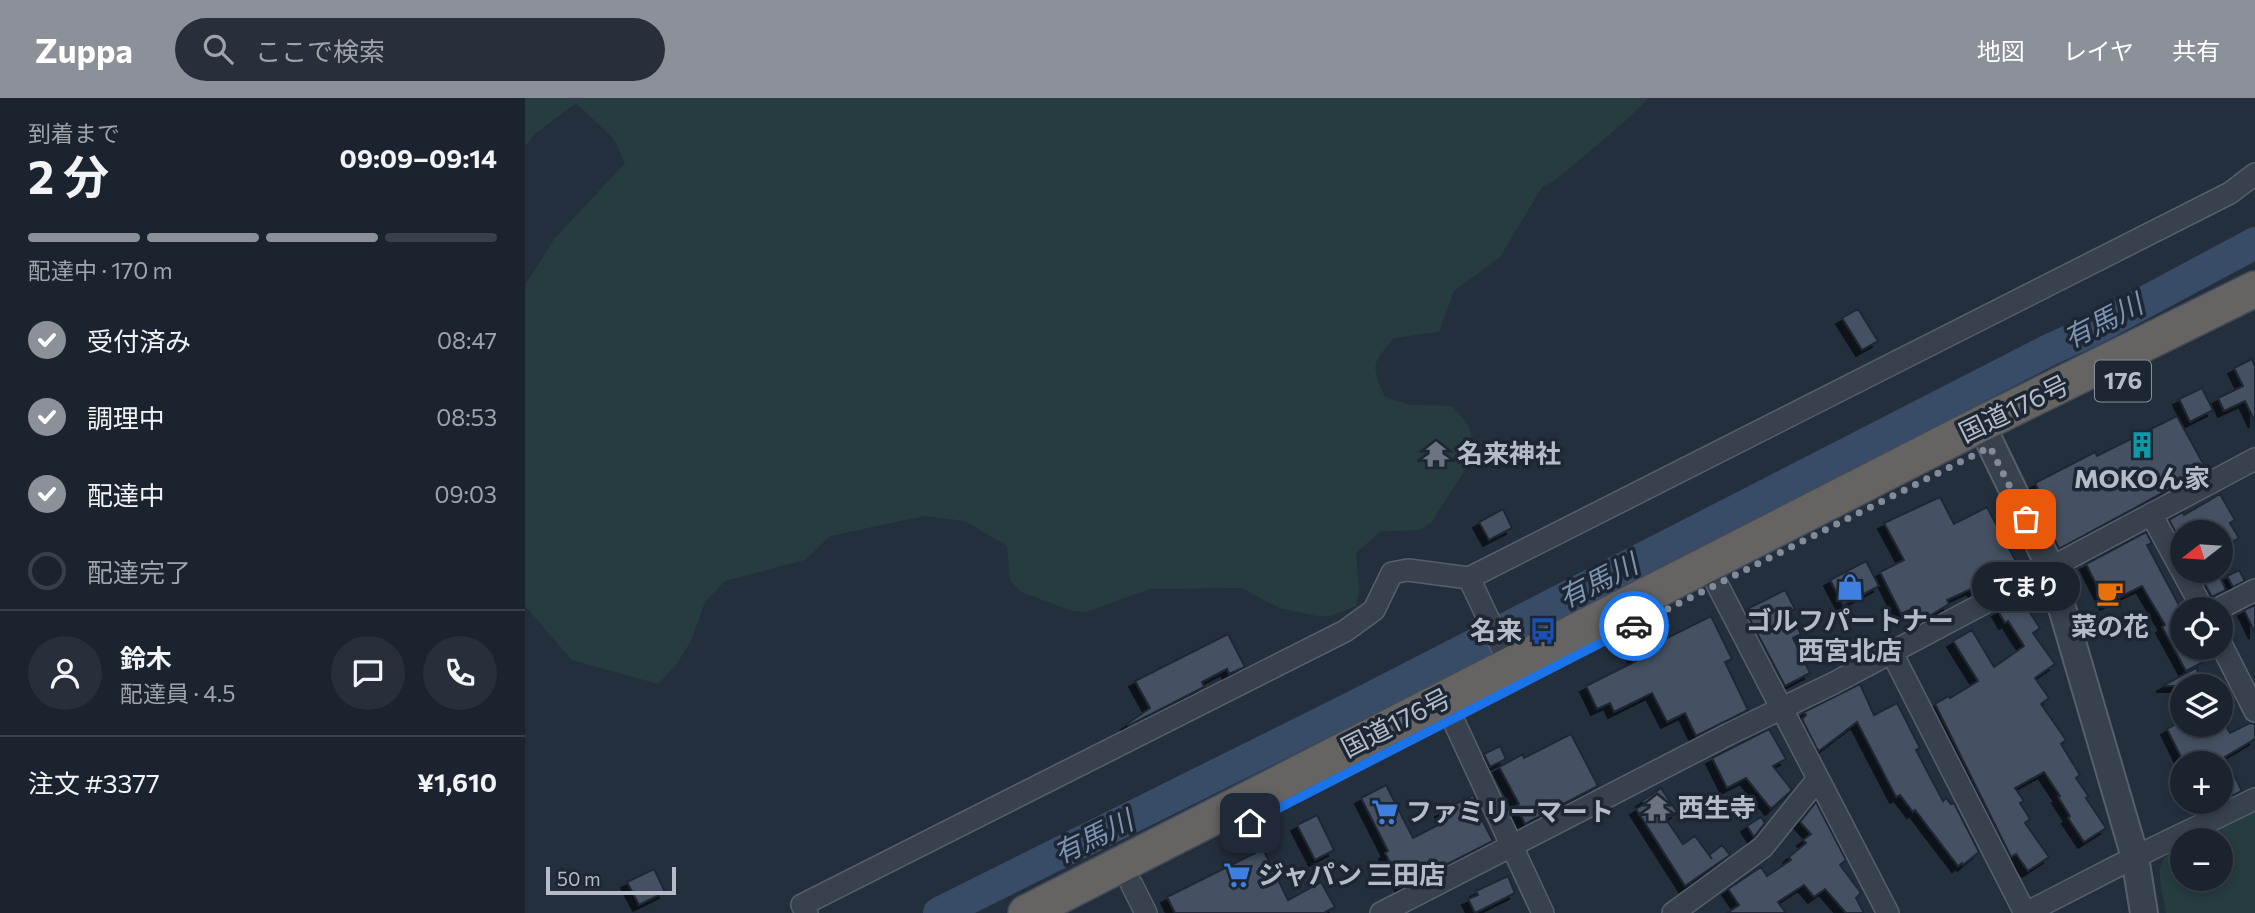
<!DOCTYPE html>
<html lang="ja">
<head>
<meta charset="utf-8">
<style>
  :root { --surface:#1b232e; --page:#282f3a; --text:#f1f3f6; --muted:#a0a4aa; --line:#39404a; --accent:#8c9099 }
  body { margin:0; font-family:Commissioner,"Noto Sans JP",sans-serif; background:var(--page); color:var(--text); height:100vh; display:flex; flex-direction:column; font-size:26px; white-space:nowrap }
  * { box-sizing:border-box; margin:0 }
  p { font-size:23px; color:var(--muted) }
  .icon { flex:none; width:38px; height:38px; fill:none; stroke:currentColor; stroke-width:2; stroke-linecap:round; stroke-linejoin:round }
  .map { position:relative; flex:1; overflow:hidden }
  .sheet { display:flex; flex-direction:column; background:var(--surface); width:525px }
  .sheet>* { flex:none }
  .needle { width:46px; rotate:253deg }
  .controls { position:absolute; left:1645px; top:422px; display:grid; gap:14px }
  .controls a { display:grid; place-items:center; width:63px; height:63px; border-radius:50%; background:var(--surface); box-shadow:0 4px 10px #0003,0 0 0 2px var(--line); font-size:35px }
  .scale { position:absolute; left:21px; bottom:18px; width:130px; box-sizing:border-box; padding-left:7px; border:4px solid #b4bcc9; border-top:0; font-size:19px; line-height:24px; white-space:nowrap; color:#b4bcc9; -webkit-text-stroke:5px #1d2633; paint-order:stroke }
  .pin { position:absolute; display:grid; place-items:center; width:60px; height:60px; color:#fff; margin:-30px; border-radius:14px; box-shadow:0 4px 10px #0006 }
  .courier { position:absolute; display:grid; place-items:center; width:70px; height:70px; margin:-35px; border:5px solid #1a73e8; border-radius:50%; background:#fff; color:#222; box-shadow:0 2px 9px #0007 }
  .bubble { position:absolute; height:49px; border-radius:24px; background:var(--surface); box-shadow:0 4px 10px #0003,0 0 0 2px var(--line); font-size:23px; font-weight:700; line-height:49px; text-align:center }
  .headline em { font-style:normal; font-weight:700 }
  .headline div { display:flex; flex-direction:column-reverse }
  .headline { display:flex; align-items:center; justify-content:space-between; height:119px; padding:0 28px }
  h1 { font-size:46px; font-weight:700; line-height:52px }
  .bar { display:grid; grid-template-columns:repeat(4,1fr); gap:10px 7px; align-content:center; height:84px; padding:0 28px }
  .bar i { height:9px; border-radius:5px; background:var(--line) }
  .bar .current { background:var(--accent) }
  .bar p { grid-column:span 4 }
  .line { display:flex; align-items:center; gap:18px; padding:0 28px; border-top:2px solid var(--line) }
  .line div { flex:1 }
  .round { display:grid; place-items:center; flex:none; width:74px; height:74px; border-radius:37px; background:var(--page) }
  ol { padding:0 28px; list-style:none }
  li { display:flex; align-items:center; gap:21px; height:77px }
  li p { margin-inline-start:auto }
  li .icon { padding:7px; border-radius:50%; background:var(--accent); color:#fff; stroke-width:4 }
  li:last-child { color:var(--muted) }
  li i { width:38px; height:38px; border:4px solid var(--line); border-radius:50% }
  header { display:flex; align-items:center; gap:42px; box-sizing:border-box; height:98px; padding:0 35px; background:var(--accent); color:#fff }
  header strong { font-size:33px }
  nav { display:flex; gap:38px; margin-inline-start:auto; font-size:24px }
  .search { width:490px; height:63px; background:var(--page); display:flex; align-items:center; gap:18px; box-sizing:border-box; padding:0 24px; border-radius:38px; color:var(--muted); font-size:26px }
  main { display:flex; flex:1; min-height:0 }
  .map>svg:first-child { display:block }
</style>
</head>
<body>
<header>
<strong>Zuppa</strong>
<div class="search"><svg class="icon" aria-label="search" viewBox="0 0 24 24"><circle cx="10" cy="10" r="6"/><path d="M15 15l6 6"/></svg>ここで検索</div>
<nav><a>地図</a><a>レイヤ</a><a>共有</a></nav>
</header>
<main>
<section class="sheet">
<div class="headline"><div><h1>2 分</h1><p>到着まで</p></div><em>09:09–09:14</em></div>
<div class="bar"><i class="current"></i><i class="current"></i><i class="current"></i><i></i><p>配達中 · 170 m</p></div>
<ol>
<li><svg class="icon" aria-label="check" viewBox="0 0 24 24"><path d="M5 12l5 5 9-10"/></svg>受付済み<p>08:47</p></li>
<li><svg class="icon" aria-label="check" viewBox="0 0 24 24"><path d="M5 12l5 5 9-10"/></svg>調理中<p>08:53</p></li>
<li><svg class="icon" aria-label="check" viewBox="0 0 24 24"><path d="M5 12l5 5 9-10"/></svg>配達中<p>09:03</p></li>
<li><i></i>配達完了</li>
</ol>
<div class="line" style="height:126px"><a class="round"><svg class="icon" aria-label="person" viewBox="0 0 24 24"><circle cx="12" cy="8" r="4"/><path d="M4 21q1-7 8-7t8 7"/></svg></a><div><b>鈴木</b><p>配達員 · 4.5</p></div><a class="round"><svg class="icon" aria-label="chat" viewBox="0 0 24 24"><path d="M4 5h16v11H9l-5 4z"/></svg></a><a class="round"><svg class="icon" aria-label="phone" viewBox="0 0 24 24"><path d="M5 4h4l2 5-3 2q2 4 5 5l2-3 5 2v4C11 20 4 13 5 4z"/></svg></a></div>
<div class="line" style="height:91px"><div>注文 #3377</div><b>¥1,610</b></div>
</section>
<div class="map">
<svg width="1730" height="815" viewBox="0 0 1730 815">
  <defs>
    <filter id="shadow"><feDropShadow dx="-6" dy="6" stdDeviation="0" flood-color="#0009"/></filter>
  </defs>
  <rect width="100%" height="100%" fill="#242f3e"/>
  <path fill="#263c3f" d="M0,0H1124L1096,27L1029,83L1017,89L975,159L929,193L914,234L869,240C846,267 846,266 860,299L886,307L927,308L944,328L951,355L906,425L895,432L856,433L831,455L834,494L831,508L806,518H792L754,510L716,490L625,491L561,514L547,513L496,494L485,483L482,448L440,423L400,418L305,438L280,462L200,483L180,504L166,543L151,567L133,586L47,562L0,508V187L30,140L100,65L89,41L51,5L9,37L0,48Z
    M1730,713V815H1641C1637,785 1623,762 1657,747V780H1696V742H1669Z"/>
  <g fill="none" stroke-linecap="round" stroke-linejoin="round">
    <path stroke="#394c67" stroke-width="32" d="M414,815L828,609L1526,251L1566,233L1730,145"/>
  </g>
  <path fill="#455162" stroke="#1f2835" stroke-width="2" filter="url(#shadow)" d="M1333,211L1353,243L1337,252L1317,220Z
    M1727,261L1730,269V324L1720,303L1699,313L1693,300L1718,288L1709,270Z
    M1677,290L1688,312L1665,324L1654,301Z
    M1652,318L1680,369L1643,388L1645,391L1534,451L1516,413L1522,410L1510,385L1570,354L1572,358Z
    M1695,396L1710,422L1705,425L1714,440L1696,450V434H1657V446L1644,422L1658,414L1659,417Z
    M1415,399L1429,426L1462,409L1495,471L1459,491L1450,494L1448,490L1422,502L1424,506L1398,522L1391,509L1376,516L1355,474L1379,462L1359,425Z
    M978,411L987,430L964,442L954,424Z
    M1621,434L1627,445L1622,447L1657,513V550H1670L1678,564L1661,573L1637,529L1640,527L1617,488L1581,506L1561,466Z
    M1341,463L1354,488L1318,507L1305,482Z
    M1672,472H1692L1701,492L1687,499Z
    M1714,472L1720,483L1708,489L1702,478Z
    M1260,492L1270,511L1264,514L1276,536L1268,540L1285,575L1260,588L1220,512Z
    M1496,501L1515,530L1508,535L1530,566L1510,580L1524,600L1516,606L1541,642L1536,646L1555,677L1551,680L1564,699L1561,700L1581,730L1559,744L1543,720L1545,718L1533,699L1535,698L1519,674L1490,690L1499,703L1495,705L1505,721L1500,725L1524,759L1503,773L1491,756L1486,759L1410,606L1424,598L1425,600L1453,583L1428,543L1447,532L1469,569L1499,548L1483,523L1480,525L1473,513Z
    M1730,507V535L1719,512Z
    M1186,518L1207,561L1200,564L1223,612L1171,638L1160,615L1142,624L1127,595L1089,614L1085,605L1072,611L1061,588L1111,563L1108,557Z
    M703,536L720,569L704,576L702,571L677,584L679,589L603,628L602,626L625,610L610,583Z
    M1671,570L1680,588H1637Z
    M1335,586L1349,617L1372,605L1395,650L1391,652L1418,703L1421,700L1426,706L1429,705L1454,754L1438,767L1437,765L1433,768L1390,712L1388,714L1375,697L1371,699L1332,624L1294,653L1291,649L1277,621L1281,617L1279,614Z
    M1725,625L1730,626V641L1700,659L1717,693L1696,703V660L1687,665H1659L1642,631L1651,626H1700L1705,635Z
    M1244,631L1261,661L1248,668L1267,692L1246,711L1221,680L1202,690L1187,660Z
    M1046,636L1073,688L1000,726L991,708L994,706L974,669L998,656L999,660Z
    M975,648L981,661L965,669L959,656Z
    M861,687L888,740L921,723L916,713L948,697L957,715L954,716L968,743L877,789L860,755L863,753L836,700Z
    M1136,690L1152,714L1141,721L1158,746L1170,738L1187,761L1184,757L1197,747L1205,757L1160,788L1111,711L1119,706L1117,703Z
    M1291,704L1321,762L1315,767L1336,795L1331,800L1339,815H1321L1300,791L1289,799L1279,787L1253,804L1261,815H1202L1214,807L1203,791L1236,769L1242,778L1266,762L1264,759L1281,745L1278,742L1286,736L1275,724Z
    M792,717L809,752L790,762L772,727Z
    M1236,719L1240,725L1229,739L1222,728Z
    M738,751L763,802L796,784L810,809L799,815H650L642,799Z
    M129,771L140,794L114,807L102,784Z
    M983,778L990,795L950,815L943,801L953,797L951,793Z"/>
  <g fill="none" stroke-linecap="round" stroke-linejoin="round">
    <defs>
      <path id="minor" d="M1626,416L1678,511
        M944,480L985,567
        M1192,486L1363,815
        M1693,511L1730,492
        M1696,546L1730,613
        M1367,555L1500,815
        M918,600L1018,815
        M607,787L621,815
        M282,815L277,807L820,533L849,512L867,475L883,472L944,480L1705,95L1730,76
        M856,815L1204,636L1309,585L1730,361
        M1148,815L1238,749L1292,682
        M1501,815L1610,759L1730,701"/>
      <path id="tertiary" d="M1456,326L1525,469L1610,759L1619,815"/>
      <path id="trunk" d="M501,815L1456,326L1730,191"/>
    </defs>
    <use href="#minor" stroke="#565f6c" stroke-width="24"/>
    <use href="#tertiary" stroke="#565f6c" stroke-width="30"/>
    <use href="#trunk" stroke="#434c59" stroke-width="38"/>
    <use href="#minor" stroke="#38414e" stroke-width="21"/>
    <use href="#tertiary" stroke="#38414e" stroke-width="26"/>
    <use href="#trunk" stroke="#656462" stroke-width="35"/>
  </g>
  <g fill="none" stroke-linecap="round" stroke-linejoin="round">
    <path stroke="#828b98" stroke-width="7" stroke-dasharray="0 12.6" d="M1109,528L1465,349L1501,421"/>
    <path stroke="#1a73e8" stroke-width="9" d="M725,725L1109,528"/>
  </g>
  <defs>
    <symbol id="building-bare" viewBox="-9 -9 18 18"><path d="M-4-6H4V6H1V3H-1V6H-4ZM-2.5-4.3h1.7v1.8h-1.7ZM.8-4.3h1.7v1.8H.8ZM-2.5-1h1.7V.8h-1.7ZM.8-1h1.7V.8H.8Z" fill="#0f9aa8" stroke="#1d2633" stroke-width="2.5" paint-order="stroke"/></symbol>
    <symbol id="temple-bare" viewBox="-9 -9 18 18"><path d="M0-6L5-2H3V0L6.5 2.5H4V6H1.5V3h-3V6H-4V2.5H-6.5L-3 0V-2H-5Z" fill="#6b7280" stroke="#1d2633" stroke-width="2.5" paint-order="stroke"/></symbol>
    <symbol id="shop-bare" viewBox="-9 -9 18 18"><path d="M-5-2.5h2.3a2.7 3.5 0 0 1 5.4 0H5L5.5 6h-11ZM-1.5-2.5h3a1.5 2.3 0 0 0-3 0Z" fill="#3f7fe0" stroke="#1d2633" stroke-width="2.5" paint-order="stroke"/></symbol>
    <symbol id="cafe-bare" viewBox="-9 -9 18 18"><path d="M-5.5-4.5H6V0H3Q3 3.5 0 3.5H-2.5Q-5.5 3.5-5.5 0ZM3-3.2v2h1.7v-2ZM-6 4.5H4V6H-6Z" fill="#e8710a" stroke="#1d2633" stroke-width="2.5" paint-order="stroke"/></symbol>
    <symbol id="bus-bare" viewBox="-9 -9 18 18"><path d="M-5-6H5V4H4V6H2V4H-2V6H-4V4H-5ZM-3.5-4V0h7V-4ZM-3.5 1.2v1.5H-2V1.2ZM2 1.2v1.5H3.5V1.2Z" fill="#1a4fb4" stroke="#1d2633" stroke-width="2.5" paint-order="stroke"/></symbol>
    <symbol id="supermarket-bare" viewBox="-9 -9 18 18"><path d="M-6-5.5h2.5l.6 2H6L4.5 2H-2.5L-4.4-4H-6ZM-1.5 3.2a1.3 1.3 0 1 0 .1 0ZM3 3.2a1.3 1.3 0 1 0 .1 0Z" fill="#3f7fe0" stroke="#1d2633" stroke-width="2.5" paint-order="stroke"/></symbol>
  </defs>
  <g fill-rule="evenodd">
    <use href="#building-bare" x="1598" y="328" width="38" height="38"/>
    <use href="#temple-bare" x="892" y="337" width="38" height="38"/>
    <use href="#shop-bare" x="1306" y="470" width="38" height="38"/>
    <use href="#cafe-bare" x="1566" y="476" width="38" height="38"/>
    <use href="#bus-bare" x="999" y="514" width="38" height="38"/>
    <use href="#temple-bare" x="1113" y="691" width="38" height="38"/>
    <use href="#supermarket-bare" x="841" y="695" width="38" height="38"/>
    <use href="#supermarket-bare" x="693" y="758" width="38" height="38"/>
  </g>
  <g text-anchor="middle" stroke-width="7" stroke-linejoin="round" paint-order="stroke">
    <rect fill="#1d2633" stroke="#878f9c" stroke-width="2" x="1570" y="262.5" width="56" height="41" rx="5"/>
    <g font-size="24" font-weight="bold" fill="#b4bcc9">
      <text x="1598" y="291">176</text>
    </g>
    <g font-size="26" fill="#b4bcc9" stroke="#1d2633">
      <text transform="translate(1489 311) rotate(-26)" y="9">国道176号</text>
      <text transform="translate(871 625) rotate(-27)" y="9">国道176号</text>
    </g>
    <g font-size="26" font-weight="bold" fill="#b4bcc9" stroke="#1d2633" text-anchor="start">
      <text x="932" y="365">名来神社</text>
      <text x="1617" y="390" text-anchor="middle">MOKOん家</text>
      <text x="1325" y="532" text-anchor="middle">ゴルフパートナー<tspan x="1325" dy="30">西宮北店</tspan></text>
      <text x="1585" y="538" text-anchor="middle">菜の花</text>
      <text x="997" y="542" text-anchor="end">名来</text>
      <text x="1153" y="719">西生寺</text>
      <text x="881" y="723">ファミリーマート</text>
      <text x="733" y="786">ジャパン 三田店</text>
    </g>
    <g font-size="28" font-style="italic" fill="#7c92b1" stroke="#1d2633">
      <text transform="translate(1578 223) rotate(-27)" y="10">有馬川</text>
      <text transform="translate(1073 483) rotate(-27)" y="10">有馬川</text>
      <text transform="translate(568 739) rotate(-26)" y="10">有馬川</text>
    </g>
  </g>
</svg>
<div class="controls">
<a><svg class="needle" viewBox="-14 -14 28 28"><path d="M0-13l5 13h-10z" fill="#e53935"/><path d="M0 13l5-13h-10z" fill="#a0a4aa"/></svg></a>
<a><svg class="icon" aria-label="locate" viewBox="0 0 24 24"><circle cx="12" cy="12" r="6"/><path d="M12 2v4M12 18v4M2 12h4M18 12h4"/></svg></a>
<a><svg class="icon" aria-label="layers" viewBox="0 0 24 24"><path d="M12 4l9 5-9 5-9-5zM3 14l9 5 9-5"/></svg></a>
<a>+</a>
<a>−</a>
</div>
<div class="scale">50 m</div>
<div class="pin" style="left:1501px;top:421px;background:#ea580c"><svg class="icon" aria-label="bag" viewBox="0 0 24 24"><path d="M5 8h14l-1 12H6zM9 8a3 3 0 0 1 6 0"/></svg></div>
<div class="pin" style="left:725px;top:725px;background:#1f2937"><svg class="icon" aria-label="home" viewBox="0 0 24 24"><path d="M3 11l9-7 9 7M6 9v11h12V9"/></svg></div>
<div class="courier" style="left:1109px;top:528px"><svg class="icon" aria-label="car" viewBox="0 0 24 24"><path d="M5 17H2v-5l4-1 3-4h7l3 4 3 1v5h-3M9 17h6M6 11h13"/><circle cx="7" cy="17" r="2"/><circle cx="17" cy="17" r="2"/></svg></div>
<div class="bubble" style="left:1447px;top:464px;width:108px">てまり</div>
</div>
</main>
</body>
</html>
